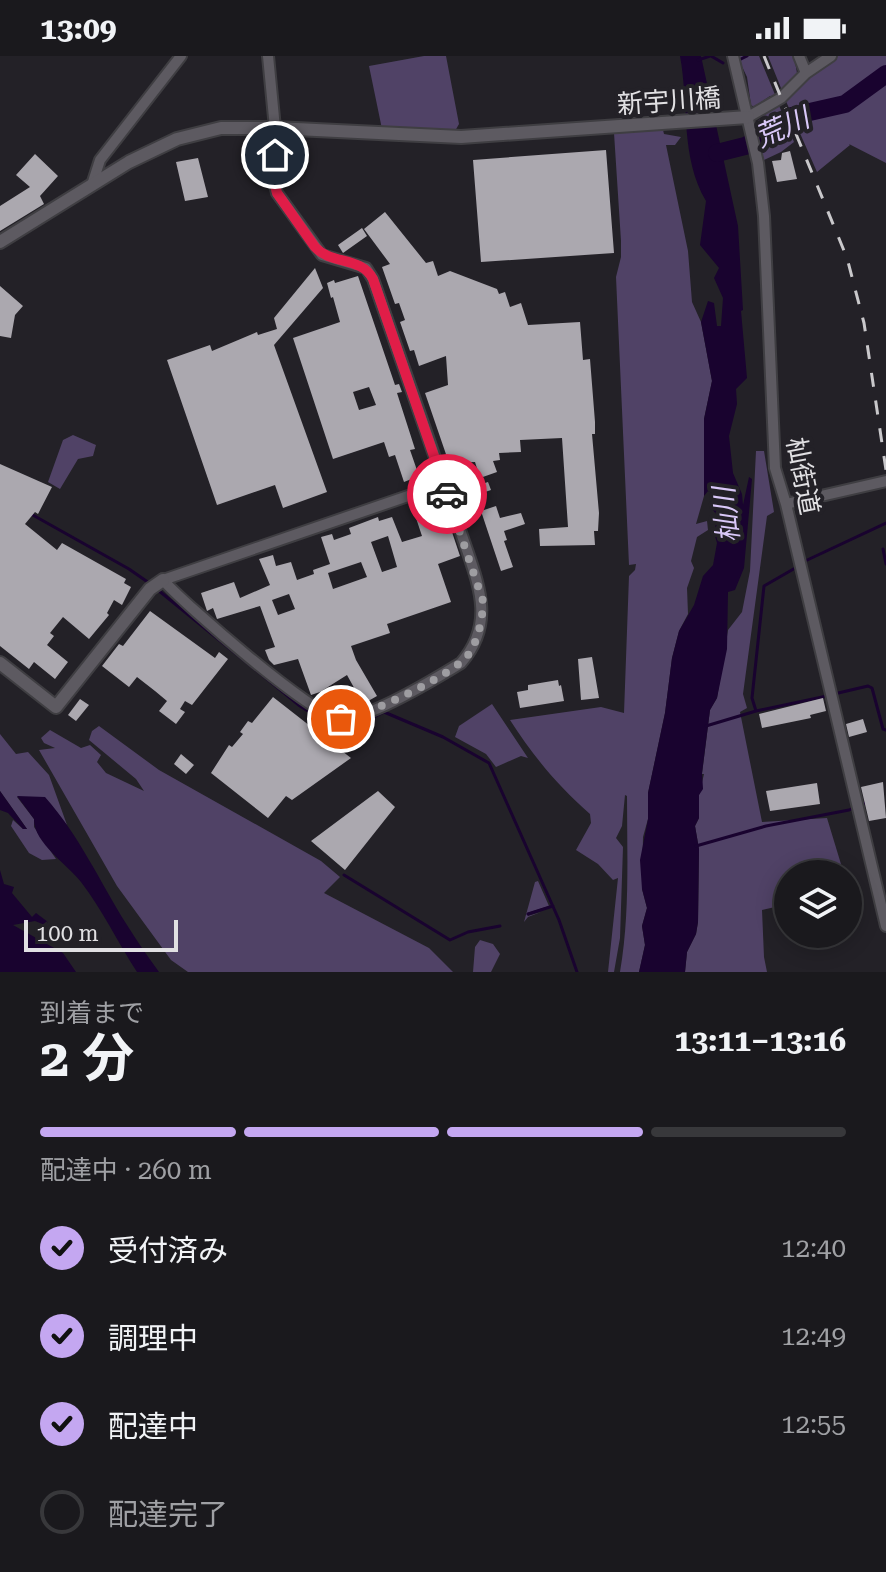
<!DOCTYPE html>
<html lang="ja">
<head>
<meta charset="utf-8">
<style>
  :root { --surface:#1a191d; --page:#27262a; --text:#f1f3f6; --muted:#9fa0a4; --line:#38383b; --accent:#c4a7f1 }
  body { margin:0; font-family:"Roboto Serif","Noto Sans JP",serif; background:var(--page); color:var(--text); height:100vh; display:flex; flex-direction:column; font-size:30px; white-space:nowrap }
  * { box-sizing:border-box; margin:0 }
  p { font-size:26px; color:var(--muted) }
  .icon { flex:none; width:44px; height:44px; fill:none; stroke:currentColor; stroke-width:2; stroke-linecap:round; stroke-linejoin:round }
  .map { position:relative; height:916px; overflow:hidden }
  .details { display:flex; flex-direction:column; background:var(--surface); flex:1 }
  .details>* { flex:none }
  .buttons { position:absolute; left:774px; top:804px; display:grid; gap:16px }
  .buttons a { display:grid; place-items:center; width:88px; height:88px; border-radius:50%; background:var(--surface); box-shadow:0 4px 20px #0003,0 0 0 2px var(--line); font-size:40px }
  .scale { position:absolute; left:24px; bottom:20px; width:154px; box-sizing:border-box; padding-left:8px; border:4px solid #e1e0e3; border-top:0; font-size:22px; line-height:28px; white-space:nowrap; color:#e1e0e3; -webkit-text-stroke:6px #232127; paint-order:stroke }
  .pin { position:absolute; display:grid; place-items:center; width:68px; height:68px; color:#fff; margin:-34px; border:4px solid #fff; border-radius:50%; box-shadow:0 2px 8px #0007 }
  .courier { position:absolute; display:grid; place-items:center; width:80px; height:80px; margin:-40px; border:6px solid #e11d48; border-radius:50%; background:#fff; color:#222; box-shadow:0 2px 10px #0007 }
  .headline em { font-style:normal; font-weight:700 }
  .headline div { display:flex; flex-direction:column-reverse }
  .headline { display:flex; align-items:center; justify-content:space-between; height:136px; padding:0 40px }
  h1 { font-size:52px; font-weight:700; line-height:60px }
  .bar { display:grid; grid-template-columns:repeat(4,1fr); gap:12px 8px; align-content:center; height:96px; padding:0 40px }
  .bar i { height:10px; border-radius:6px; background:var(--line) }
  .bar .selected { background:var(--accent) }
  .bar p { grid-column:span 4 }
  ol { padding:0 40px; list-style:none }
  li { display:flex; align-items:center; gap:24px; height:88px }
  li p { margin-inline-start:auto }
  li .icon { padding:8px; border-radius:50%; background:var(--accent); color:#111; stroke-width:4 }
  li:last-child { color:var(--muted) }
  li i { width:44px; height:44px; border:4px solid var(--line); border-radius:50% }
  .status { display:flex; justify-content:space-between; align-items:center; height:56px; padding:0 40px; background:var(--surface); direction:ltr }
  .status svg { height:22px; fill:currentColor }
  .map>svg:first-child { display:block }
</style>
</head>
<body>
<div class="status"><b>13:09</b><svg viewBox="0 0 49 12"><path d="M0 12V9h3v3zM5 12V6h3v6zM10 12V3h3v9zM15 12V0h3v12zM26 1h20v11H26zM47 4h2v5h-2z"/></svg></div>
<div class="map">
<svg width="886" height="916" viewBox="0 0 886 916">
  <rect width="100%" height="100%" fill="#232127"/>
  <path fill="#504266" d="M424,0H446L459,68L455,75L382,73L369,10Z
    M737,0H759L776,41L770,40L754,51L751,49L747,21Z
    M768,0H794L797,17L783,37Z
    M833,0H886V107L849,88L850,89L817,116L785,43Z
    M778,47L794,86L781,96L764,104L756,75L758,65Z
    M663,74L664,78L681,81L675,89H666L688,195L692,246L701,266L712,325L704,363V440L696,468L707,465L708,474L697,481L691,505L694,512L687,532L688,558L679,575L672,602L665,657L648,737V763L643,781L642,833L647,852L642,870L645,889L639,916H620C630,858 627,798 627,740L625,739L622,770L616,782L623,791L620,882L614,916H608L618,822L613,824L598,808L576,794L591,767L590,758C558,730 533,700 510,664L601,651L624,657L629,520L635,514L636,508L629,509L616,221L621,201V185L614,77Z
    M73,379L96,389L93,400L78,403L60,433L48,426L63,384Z
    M756,395H764L774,456L767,460L743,638L747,652L740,656L762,766L827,762L844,818H788V848L762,854L764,901L767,916H685L687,896L696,878L698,866L699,793L695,770L699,762V739L704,718H702L710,654L717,642L728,574L742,556L750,515Z
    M492,648L528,702L521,700L496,711L486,698L455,681L459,670Z
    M99,670L159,714L321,805L340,821L324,837L429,892L453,916H188L171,904L117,830L39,694L55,692L44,687L41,682L50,674L81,692L90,689L101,699L97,706L106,717L144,735L136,723L89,684L92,675Z
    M0,678L16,698L28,696L49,719L67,769L45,742L17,741L34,763V771L56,803L42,804L29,797L11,770L13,764L23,773H27L0,735Z
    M538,825L549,850L527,857L528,860L541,856L528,861L524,866L535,826Z
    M480,884L493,888L500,898L491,916H473L475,891Z"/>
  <path fill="#19032f" d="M680,0H701L738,170L743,254L741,255L747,322L736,333L737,348L729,380L733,417L742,438L743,449L749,421L752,423L744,512L735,534L728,536L727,593L717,642L710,654L702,717L703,733L699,739V762L695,770L699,793L698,866L696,878L687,896L685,916H639L645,889L642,870L647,852L642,833L640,804L648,763V737L665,657L672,602L679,575L694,549L703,520L713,509L717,487L715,480L716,458L712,453L714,438L708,435L704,440V363L712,325L701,266L708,245L714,247L717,270H721L723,242L714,222L719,212L700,189L706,145C680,101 689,48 680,0Z
    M0,735L27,773H23L8,757L0,754Z
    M17,740L45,741C79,779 100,826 127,869C137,885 148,901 159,916H137C118,887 102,853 81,826C68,809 33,786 34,763Z
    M0,814L4,828L14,831L12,837L32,861L36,857L48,866L45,869L35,865L13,869L63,897L76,916H0Z"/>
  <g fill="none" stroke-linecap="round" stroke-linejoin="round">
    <path stroke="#19032f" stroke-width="3" d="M711,0L723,7
      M741,3L747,0
      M698,4L710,0
      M31,458L129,513L152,529
      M883,493L886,508
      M803,506L886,467
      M158,534L300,650L327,667L354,668L366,665L384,656L443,681L489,707L559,864L577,916
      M834,638L868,630L872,632L883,673L886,674
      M756,655L752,642L764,530L797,511
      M706,670L756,655L827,640
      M696,790L766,770L849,754L867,746
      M344,819L450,884L468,876L500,870
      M528,858L553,850"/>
    <path stroke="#19032f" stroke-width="18" d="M717,97L745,90L761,82L792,60L845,48L886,18"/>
  </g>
  <path fill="#aba8af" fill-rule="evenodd" d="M606,94L614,197L481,206L473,104Z
    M790,95L797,123L777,126L772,105L781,104L782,97Z
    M35,98L58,120L40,140L44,148L0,175V150L30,131L16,119Z
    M198,102L208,141L185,145L176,106Z
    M385,156L426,207L433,205L438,220L450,215L497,233L499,238L505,236L510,251L521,247L528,269L580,266L583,304L590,303L595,366V378H592L599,457L598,475H594L595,489L540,490L539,473L568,471L562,382L520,384L521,396L499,397L500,404L493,405L497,416L480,422L475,406L449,407L425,337L448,329L446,300L419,310L414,294L410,295L400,266L405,264L399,247L395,248L382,211L390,208L364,173Z
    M362,172L367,180L343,197L338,189Z
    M315,212L323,232L274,289L327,436L283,452L275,429L217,449L167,304L210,289L212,295L257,276L258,279L277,273L274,262Z
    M358,220L395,329L399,328L402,336L397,337L415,393L410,394L419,420L404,426L395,399L389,401L384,386L333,403L293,282L340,266L333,241L331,242L327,227L334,224L335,227ZM369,331L376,349L359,354L353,336Z
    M0,230L23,250L15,259L11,282L0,280Z
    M0,408L52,431L38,458L35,456L25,468L57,494L62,487L126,523L124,527L131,531L122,549L114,544L107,557L109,559L89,583L63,561L50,577L54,580L47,589L68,606L55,623L34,606L29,613L0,590Z
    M488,426L491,434L473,440L470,432Z
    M436,446L444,472L450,470L460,500L438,508L451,546L387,568L390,577L351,590L356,604L377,640L363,648L347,619L320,636L311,639L298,603L274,609L269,604L265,594L275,591L260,550L217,563L213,552L207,555L201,537L234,526L240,542L270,529L259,503L273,499L276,510L291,506L297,524L314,518L313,514L330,508L321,481L332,478L334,484L351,478L349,472L378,461L379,465L392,461L402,486L422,480L413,453ZM388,480L397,511L382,516L371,486ZM361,506L367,521L333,533L328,517ZM289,538L295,553L278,559L272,544Z
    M496,450L500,462L521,457L525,468L504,475L507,484L504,485L513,511L501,515L481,455Z
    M150,555L215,602L219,596L228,603L192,649L185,645L180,653L185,656L176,668L159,655L167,645L155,635L137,621L129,631L102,610L119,588L123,590Z
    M592,601L599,642L581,644L578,603Z
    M558,624L559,630L561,629L564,645L520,652L517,636L528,634V629Z
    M273,641L351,702L292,744L286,740L268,762L211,717L229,689L232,691L243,678L240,676L248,665L252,667Z
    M823,642L826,655L810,659L811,662L762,672L759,658Z
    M80,643L89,649L76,665L68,659Z
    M863,663L867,676L849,681L846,668Z
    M181,698L194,709L186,718L174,708Z
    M883,726L886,762L869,765L861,731Z
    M817,727L820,748L770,755L766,735Z
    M378,735L395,751L345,814L311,785Z"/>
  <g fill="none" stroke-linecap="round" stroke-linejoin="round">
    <defs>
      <path id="minor" d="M268,0L275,72L274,125L277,137L322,199L366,212L373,223L467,494C481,535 493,570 461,607C435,623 368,664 340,663C314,661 184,548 163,524L443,428
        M733,0L758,107L764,160L775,412L786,448L886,870
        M799,0L806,17
        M748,61L781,42L806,17L831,0
        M92,129L100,104L181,0
        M786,448L886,425"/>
      <path id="tertiary" d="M0,186L129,106L177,83L221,72H275L461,81L748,61
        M0,607L56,651L150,533L163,524"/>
    </defs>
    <use href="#minor" stroke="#3f3e42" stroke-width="14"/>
    <use href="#tertiary" stroke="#3f3e42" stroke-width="16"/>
    <use href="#minor" stroke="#5d5a61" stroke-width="10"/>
    <use href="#tertiary" stroke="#5d5a61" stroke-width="12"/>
    <path stroke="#c9c8cb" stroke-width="3" stroke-dasharray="14 14" stroke-linecap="butt" d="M764,0L847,202L864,267L886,414"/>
  </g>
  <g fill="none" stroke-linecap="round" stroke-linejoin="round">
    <path stroke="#9e9da1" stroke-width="8" stroke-dasharray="0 14.4" d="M341,663C367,660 453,619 468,599C478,586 483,561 483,545L447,438"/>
    <path stroke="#e11d48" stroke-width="10" d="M275,99L274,125L277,137L315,191C331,209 361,200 373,223L447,438"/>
  </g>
  <g text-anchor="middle" stroke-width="8" stroke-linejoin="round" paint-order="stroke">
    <g font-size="26" fill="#e1e0e3" stroke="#232127">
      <text transform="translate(669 45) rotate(-4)" y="9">新宇川橋</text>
      <text transform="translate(803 420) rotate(79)" y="9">杣街道</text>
    </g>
    <g font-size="28" font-style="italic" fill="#d9c8f8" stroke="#232127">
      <text transform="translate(782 71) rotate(-24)" y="10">荒川</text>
      <text transform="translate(726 459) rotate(-96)" y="10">杣川</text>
    </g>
  </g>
</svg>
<div class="buttons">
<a><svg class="icon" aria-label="layers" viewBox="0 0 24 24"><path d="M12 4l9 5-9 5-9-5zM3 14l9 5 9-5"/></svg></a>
</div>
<div class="scale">100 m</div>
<div class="pin" style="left:341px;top:663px;background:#ea580c"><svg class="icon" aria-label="bag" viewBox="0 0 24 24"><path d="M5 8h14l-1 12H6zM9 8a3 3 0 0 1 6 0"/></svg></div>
<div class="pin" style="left:275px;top:99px;background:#1f2937"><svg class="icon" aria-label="home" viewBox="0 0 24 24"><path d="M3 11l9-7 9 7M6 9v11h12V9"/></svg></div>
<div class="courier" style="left:447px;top:438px"><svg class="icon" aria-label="car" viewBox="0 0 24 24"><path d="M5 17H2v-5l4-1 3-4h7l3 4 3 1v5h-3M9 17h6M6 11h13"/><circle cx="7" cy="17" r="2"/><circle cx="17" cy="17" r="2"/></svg></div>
</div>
<section class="details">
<div class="headline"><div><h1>2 分</h1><p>到着まで</p></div><em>13:11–13:16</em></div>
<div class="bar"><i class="selected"></i><i class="selected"></i><i class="selected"></i><i></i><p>配達中 · 260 m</p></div>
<ol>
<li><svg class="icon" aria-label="check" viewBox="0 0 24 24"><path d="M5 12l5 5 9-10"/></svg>受付済み<p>12:40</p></li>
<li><svg class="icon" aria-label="check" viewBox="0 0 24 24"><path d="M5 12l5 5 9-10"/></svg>調理中<p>12:49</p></li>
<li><svg class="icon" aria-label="check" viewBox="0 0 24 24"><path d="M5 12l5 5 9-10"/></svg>配達中<p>12:55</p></li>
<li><i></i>配達完了</li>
</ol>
</section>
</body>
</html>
